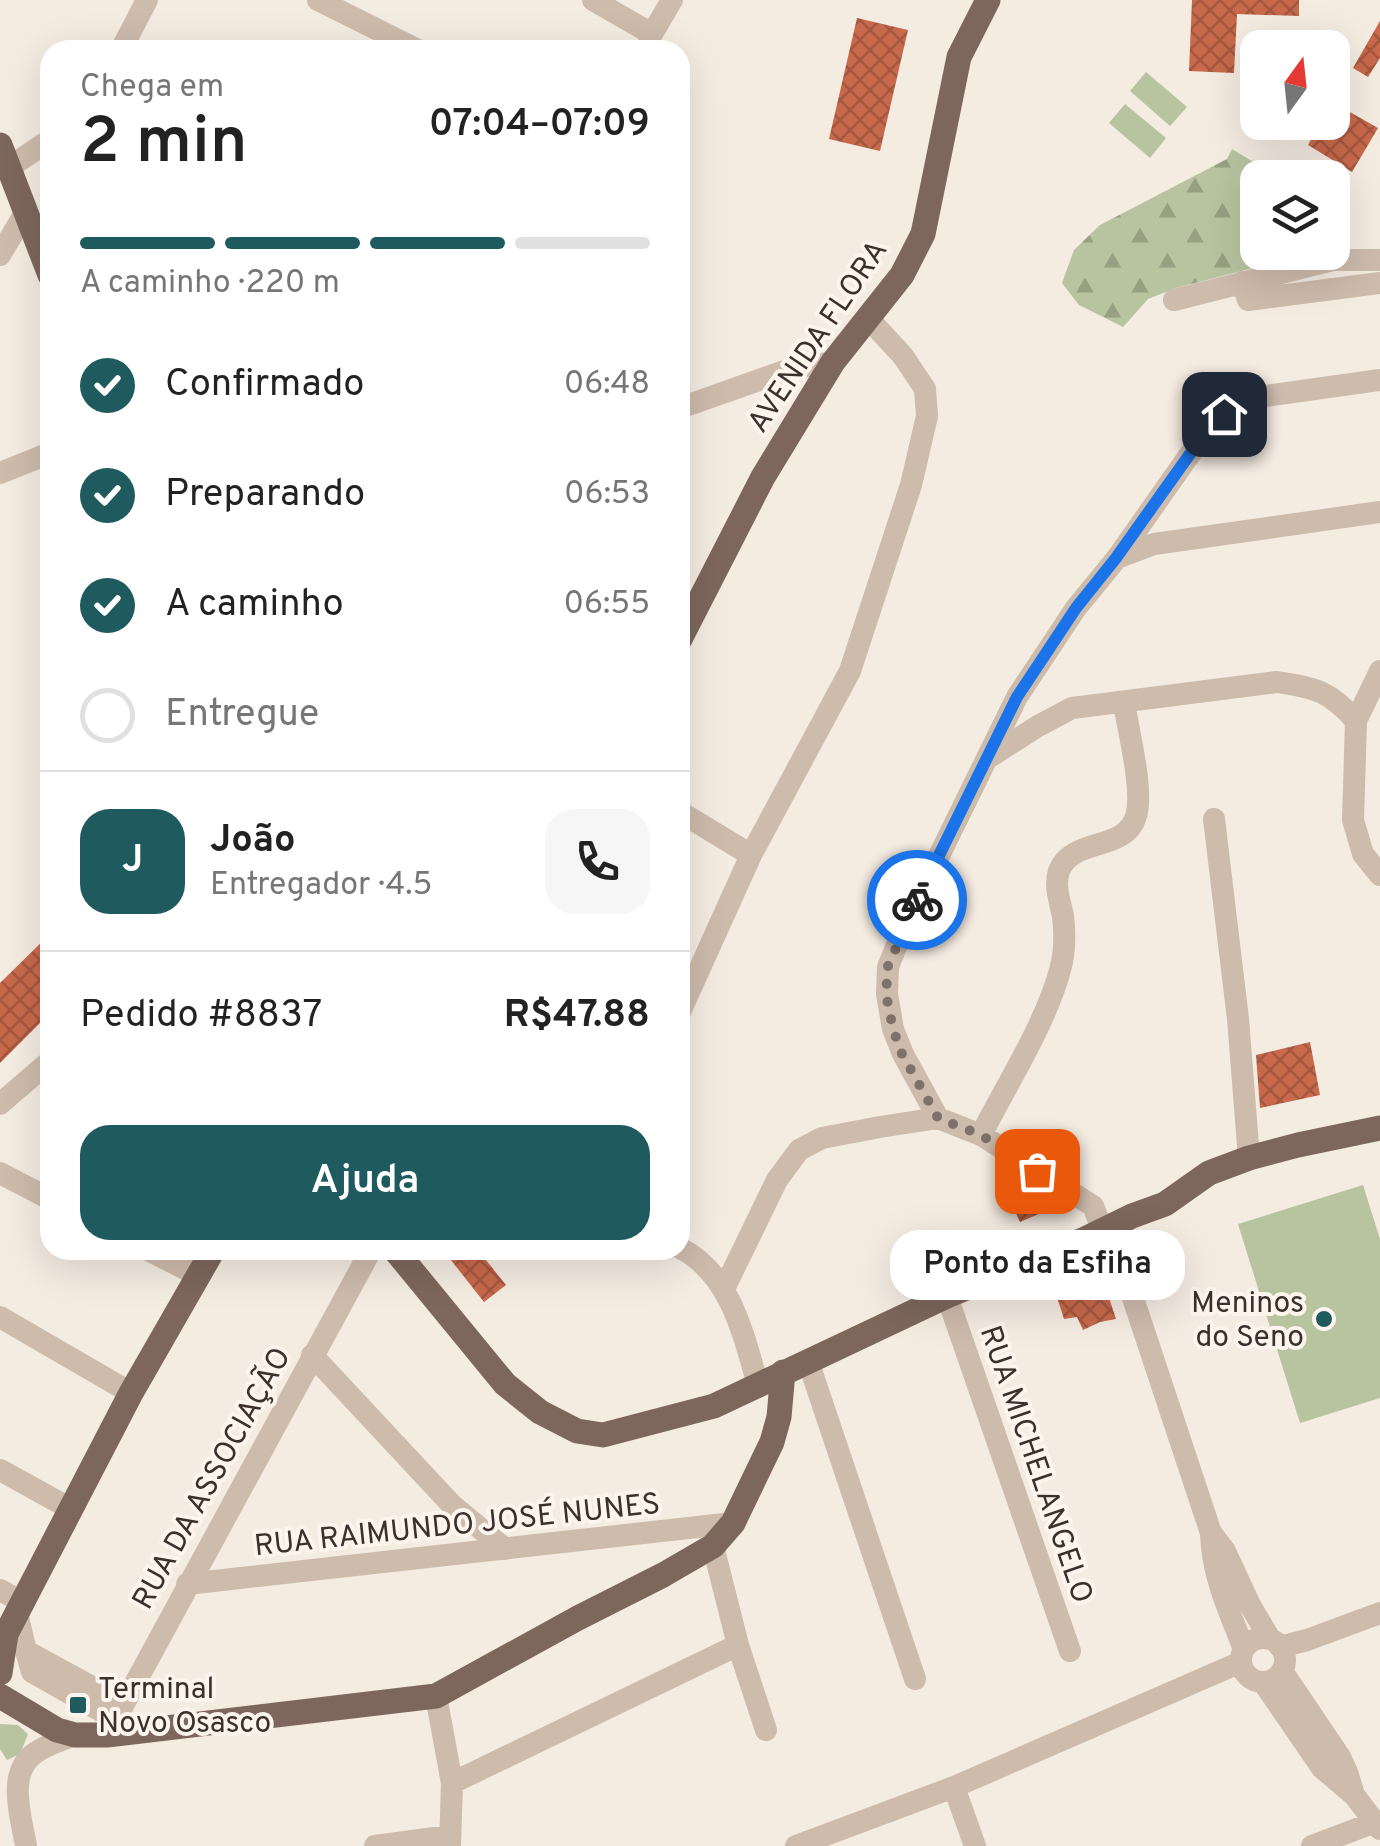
<!DOCTYPE html>
<html lang="pt">
<head>
<meta charset="utf-8">
<style>
  :root { --surface:#fff; --page:#f6f6f6; --text:#222; --muted:#767676; --line:#e0e0e0; --accent:#1f5a5e }
  body { margin:0; font-family:Overpass,sans-serif; background:var(--page); color:var(--text); height:100vh; display:flex; flex-direction:column; font-size:38px; white-space:nowrap }
  * { box-sizing:border-box; margin:0 }
  p { font-size:32px; color:var(--muted) }
  .icon { flex:none; width:55px; height:55px; fill:none; stroke:currentColor; stroke-width:2; stroke-linecap:round; stroke-linejoin:round }
  .map { position:relative; flex:1; overflow:hidden }
  .panel { position:absolute; left:40px; top:40px; width:650px; height:1220px; display:flex; flex-direction:column; background:var(--surface); border-radius:30px; box-shadow:0 10px 40px #0002 }
  .panel>* { flex:none }
  .needle { width:65px; rotate:15deg }
  .buttons { position:absolute; left:1240px; top:30px; display:grid; gap:20px }
  .buttons a { display:grid; place-items:center; width:110px; height:110px; border-radius:20px; background:var(--surface); box-shadow:0 10px 40px #0002; font-size:50px }
  .pin { position:absolute; display:grid; place-items:center; width:85px; height:85px; color:#fff; margin:-42px; border-radius:20px; box-shadow:0 5px 15px #0006 }
  .courier { position:absolute; display:grid; place-items:center; width:100px; height:100px; margin:-50px; border:8px solid #1a73e8; border-radius:50%; background:#fff; color:#222; box-shadow:0 2px 12px #0007 }
  .bubble { position:absolute; height:70px; border-radius:30px; background:var(--surface); box-shadow:0 10px 40px #0002; font-size:32px; font-weight:600; line-height:70px; text-align:center }
  .overview em { font-style:normal; font-weight:600 }
  .overview div { display:flex; flex-direction:column-reverse }
  .overview { display:flex; align-items:center; justify-content:space-between; height:170px; padding:0 40px }
  h1 { font-size:65px; font-weight:600; line-height:75px }
  .bar { display:grid; grid-template-columns:repeat(4,1fr); gap:15px 10px; align-content:center; height:120px; padding:0 40px }
  .bar i { height:12px; border-radius:8px; background:var(--line) }
  .bar .on { background:var(--accent) }
  .bar p { grid-column:span 4 }
  .line { display:flex; align-items:center; gap:25px; padding:0 40px; border-top:2px solid var(--line) }
  .line div { flex:1 }
  .round { display:grid; place-items:center; flex:none; width:105px; height:105px; border-radius:30px; background:var(--page) }
  ol { padding:0 40px; list-style:none }
  li { display:flex; align-items:center; gap:30px; height:110px }
  li p { margin-inline-start:auto }
  li .icon { padding:10px; border-radius:50%; background:var(--accent); color:#fff; stroke-width:4 }
  li:last-child { color:var(--muted) }
  li i { width:55px; height:55px; border:5px solid var(--line); border-radius:50% }
  .button { display:flex; gap:20px; margin-top:auto; padding:20px 40px }
  .button a { flex:1; height:115px; border-radius:30px; background:var(--accent); color:#fff; font-size:40px; font-weight:600; line-height:115px; text-align:center }
  .map>svg:first-child { display:block }
</style>
</head>
<body>
<div class="map">
<svg width="1380" height="1846" viewBox="0 0 1380 1846">
  <defs>
    <pattern id="forest-firs" width="22" height="20" patternUnits="userSpaceOnUse" patternTransform="scale(2.5)"><rect width="22" height="20" fill="#b8c4a0"/><path d="M5 1l3.5 6h-7zM16 11l3.5 6h-7z" fill="#97a083"/></pattern>
    <pattern id="park-tufts" width="24" height="20" patternUnits="userSpaceOnUse" patternTransform="scale(2.5)"><rect width="24" height="20" fill="#b8c4a0"/><path d="M3 7l-1-3M5 7V3M7 7l1-3M15 17l-1-3M17 17v-4M19 17l1-3" fill="none" stroke="#97a083"/></pattern>
    <pattern id="building-cross-hatch" width="8" height="8" patternUnits="userSpaceOnUse" patternTransform="scale(2.5)"><rect width="8" height="8" fill="#c8694b"/><path d="M0 0l8 8M0 8l8-8" fill="none" stroke="#a4573f"/></pattern>
  </defs>
  <rect width="100%" height="100%" fill="#f4ebe1"/>
  <path fill="url(#forest-firs)" d="M1232,149L1278,177L1258,178V252L1311,253L1176,288L1148,299L1123,327L1079,305L1062,283L1074,250L1100,225L1227,159Z"/>
  <path fill="url(#park-tufts)" d="M0,1724L18,1725L28,1734L20,1754L7,1760L0,1749Z"/>
  <path fill="#b8c4a0" d="M1146,72L1187,107L1170,126L1130,91Z
    M1125,104L1166,138L1150,158L1109,123Z
    M1363,1185L1380,1239V1398L1300,1423L1238,1224Z"/>
  <path fill="url(#building-cross-hatch)" d="M1192,0H1299V16L1237,14L1234,73L1189,71Z
    M857,18L908,30L880,151L829,139Z
    M1380,21V58L1368,77L1353,68Z
    M1332,102L1378,128L1352,172L1308,145L1321,122H1332Z
    M50,934V1013L0,1063V983Z
    M1310,1042L1320,1095L1260,1108L1256,1055Z
    M999,1164L1062,1204L1020,1222L1003,1186L996,1166Z
    M443,1250H478L506,1285L484,1302Z
    M1083,1257L1101,1273L1116,1319L1100,1322L1083,1330L1077,1317L1064,1319L1049,1272Z"/>
  <g fill="none" stroke-linecap="round" stroke-linejoin="round">
    <path stroke="#cdbbac" stroke-width="22" d="M318,0L418,50
      M593,0L652,34
      M121,50L147,0
      M646,50L652,34L672,0
      M8,168L50,140
      M0,255L25,213
      M1242,282L1248,300L1380,283
      M1174,300L1333,260H1380
      M680,408L790,369L833,362
      M0,473L50,453
      M1117,558L1154,544L1380,512
      M1380,671L1356,721L1353,820L1363,854L1380,875
      M988,758L1038,726L1072,708L1277,682C1316,688 1330,691 1356,721
      M680,812L751,855
      M1214,819L1238,1019L1249,1158
      M680,1012L751,855L850,671L911,485L927,416L925,389L903,356L867,317
      M0,1104L50,1061
      M938,1118L903,1054L893,1029L887,994L888,967L904,927L1017,697L1076,608L1117,558L1202,437L1224,414L1258,397L1380,380
      M981,1135C1006,1086 1046,1023 1060,970C1065,953 1065,933 1063,916C1060,901 1054,886 1059,871C1072,837 1126,852 1136,816C1144,790 1128,731 1124,702
      M0,1173L50,1199
      M1122,1222L1125,1274L1211,1533C1212,1575 1229,1611 1244,1649
      M1085,1239L1125,1274
      M680,1248C731,1274 743,1334 758,1385
      M148,1250L197,1275
      M724,1289L777,1180L799,1150L822,1138L880,1127L938,1118L981,1135L1093,1206L1103,1231
      M947,1296L1070,1651
      M0,1317L131,1393
      M312,1355L452,1505L505,1549
      M808,1361L915,1679
      M0,1470L69,1508
      M1212,1534L1225,1551L1250,1605L1270,1639
      M713,1546L738,1645L766,1730
      M187,1584L733,1523
      M0,1590L22,1602
      M17,1613L26,1651L123,1704
      M1241 1660a22 22 0 1 1 44 0a22 22 0 1 1-44 0Z
      M1280,1647L1307,1640L1380,1613
      M26,1651L32,1672L115,1719
      M1282,1671L1340,1757L1347,1772L1354,1795
      M1263,1682L1322,1768L1354,1795L1380,1829
      M436,1696L452,1783L450,1846
      M107,1735L371,1250
      M452,1783L738,1645
      M954,1787L975,1846
      M26,1846C21,1816 5,1770 38,1751C49,1744 63,1740 75,1735
      M375,1846L450,1836
      M796,1846L954,1787L1241,1662
      M1312,1846L1375,1822"/>
    <path stroke="#7d675c" stroke-width="25" d="M0,145L50,275
      M680,639L763,477L833,362L902,275L923,234L959,57L988,0
      M395,1250L505,1384L540,1412L577,1431L603,1435L714,1406L947,1296L1085,1239L1132,1216L1165,1204L1209,1173L1249,1158L1298,1145L1380,1128
      M0,1640L6,1634L131,1393L213,1250
      M0,1673L6,1634
      M0,1696L57,1730L75,1735H107L436,1696L578,1618L663,1575L713,1546L733,1523L772,1442L779,1417L783,1372"/>
  </g>
  <g fill="none" stroke-linecap="round" stroke-linejoin="round">
    <path stroke="#7c716b" stroke-width="10" stroke-dasharray="0 18" d="M917,900L888,966L886,994L893,1029L902,1054L938,1118L981,1135L1037,1171"/>
    <path stroke="#1a73e8" stroke-width="12" d="M917,900L1017,697L1076,608L1116,558L1202,437L1224,414"/>
  </g>
  <g fill="#1f5a5e" stroke="#fbf5ee" stroke-width="4">
    <circle cx="1324" cy="1319" r="10"/>
    <rect x="68" y="1695" width="20" height="20" rx="5"/>
  </g>
  <g text-anchor="middle" stroke-width="8" stroke-linejoin="round" paint-order="stroke">
    <g font-size="30" fill="#3b302b" stroke="#fbf5ee">
      <text transform="translate(817 336) rotate(-56)" y="10">AVENIDA FLORA</text>
      <text transform="translate(1037 1464) rotate(71)" y="10">RUA MICHELANGELO</text>
      <text transform="translate(211 1478) rotate(-61)" y="10">RUA DA ASSOCIAÇÃO</text>
      <text transform="translate(457 1524) rotate(-6)" y="10">RUA RAIMUNDO JOSÉ NUNES</text>
    </g>
    <g font-size="30" fill="#3b302b" stroke="#fbf5ee" text-anchor="end">
      <text x="1304" y="1312">Meninos<tspan x="1304" dy="34">do Seno</tspan></text>
      <text x="98" y="1698" text-anchor="start">Terminal<tspan x="98" dy="34">Novo Osasco</tspan></text>
    </g>
  </g>
</svg>
<div class="buttons">
<a><svg class="needle" viewBox="-14 -14 28 28"><path d="M0-13l5 13h-10z" fill="#e53935"/><path d="M0 13l5-13h-10z" fill="#767676"/></svg></a>
<a><svg class="icon" aria-label="layers" viewBox="0 0 24 24"><path d="M12 4l9 5-9 5-9-5zM3 14l9 5 9-5"/></svg></a>
</div>
<div class="pin" style="left:1037px;top:1171px;background:#ea580c"><svg class="icon" aria-label="bag" viewBox="0 0 24 24"><path d="M5 8h14l-1 12H6zM9 8a3 3 0 0 1 6 0"/></svg></div>
<div class="pin" style="left:1224px;top:414px;background:#1f2937"><svg class="icon" aria-label="home" viewBox="0 0 24 24"><path d="M3 11l9-7 9 7M6 9v11h12V9"/></svg></div>
<div class="courier" style="left:917px;top:900px"><svg class="icon" aria-label="bike" viewBox="0 0 24 24"><circle cx="6" cy="16" r="4"/><circle cx="18" cy="16" r="4"/><path d="M6 16l4-8h5l3 8M10 8l3 8H6M13 5h3"/></svg></div>
<div class="bubble" style="left:890px;top:1230px;width:295px">Ponto da Esfiha</div>
<section class="panel">
<div class="overview"><div><h1>2 min</h1><p>Chega em</p></div><em>07:04–07:09</em></div>
<div class="bar"><i class="on"></i><i class="on"></i><i class="on"></i><i></i><p>A caminho · 220 m</p></div>
<ol>
<li><svg class="icon" aria-label="check" viewBox="0 0 24 24"><path d="M5 12l5 5 9-10"/></svg>Confirmado<p>06:48</p></li>
<li><svg class="icon" aria-label="check" viewBox="0 0 24 24"><path d="M5 12l5 5 9-10"/></svg>Preparando<p>06:53</p></li>
<li><svg class="icon" aria-label="check" viewBox="0 0 24 24"><path d="M5 12l5 5 9-10"/></svg>A caminho<p>06:55</p></li>
<li><i></i>Entregue</li>
</ol>
<div class="line" style="height:180px"><b class="round" style="background:var(--accent);color:#fff">J</b><div><b>João</b><p>Entregador · 4.5</p></div><a class="round"><svg class="icon" aria-label="phone" viewBox="0 0 24 24"><path d="M5 4h4l2 5-3 2q2 4 5 5l2-3 5 2v4C11 20 4 13 5 4z"/></svg></a></div>
<div class="line" style="height:130px"><div>Pedido #8837</div><b>R$47.88</b></div>
<div class="button"><a>Ajuda</a></div>
</section>
</div>
</body>
</html>
